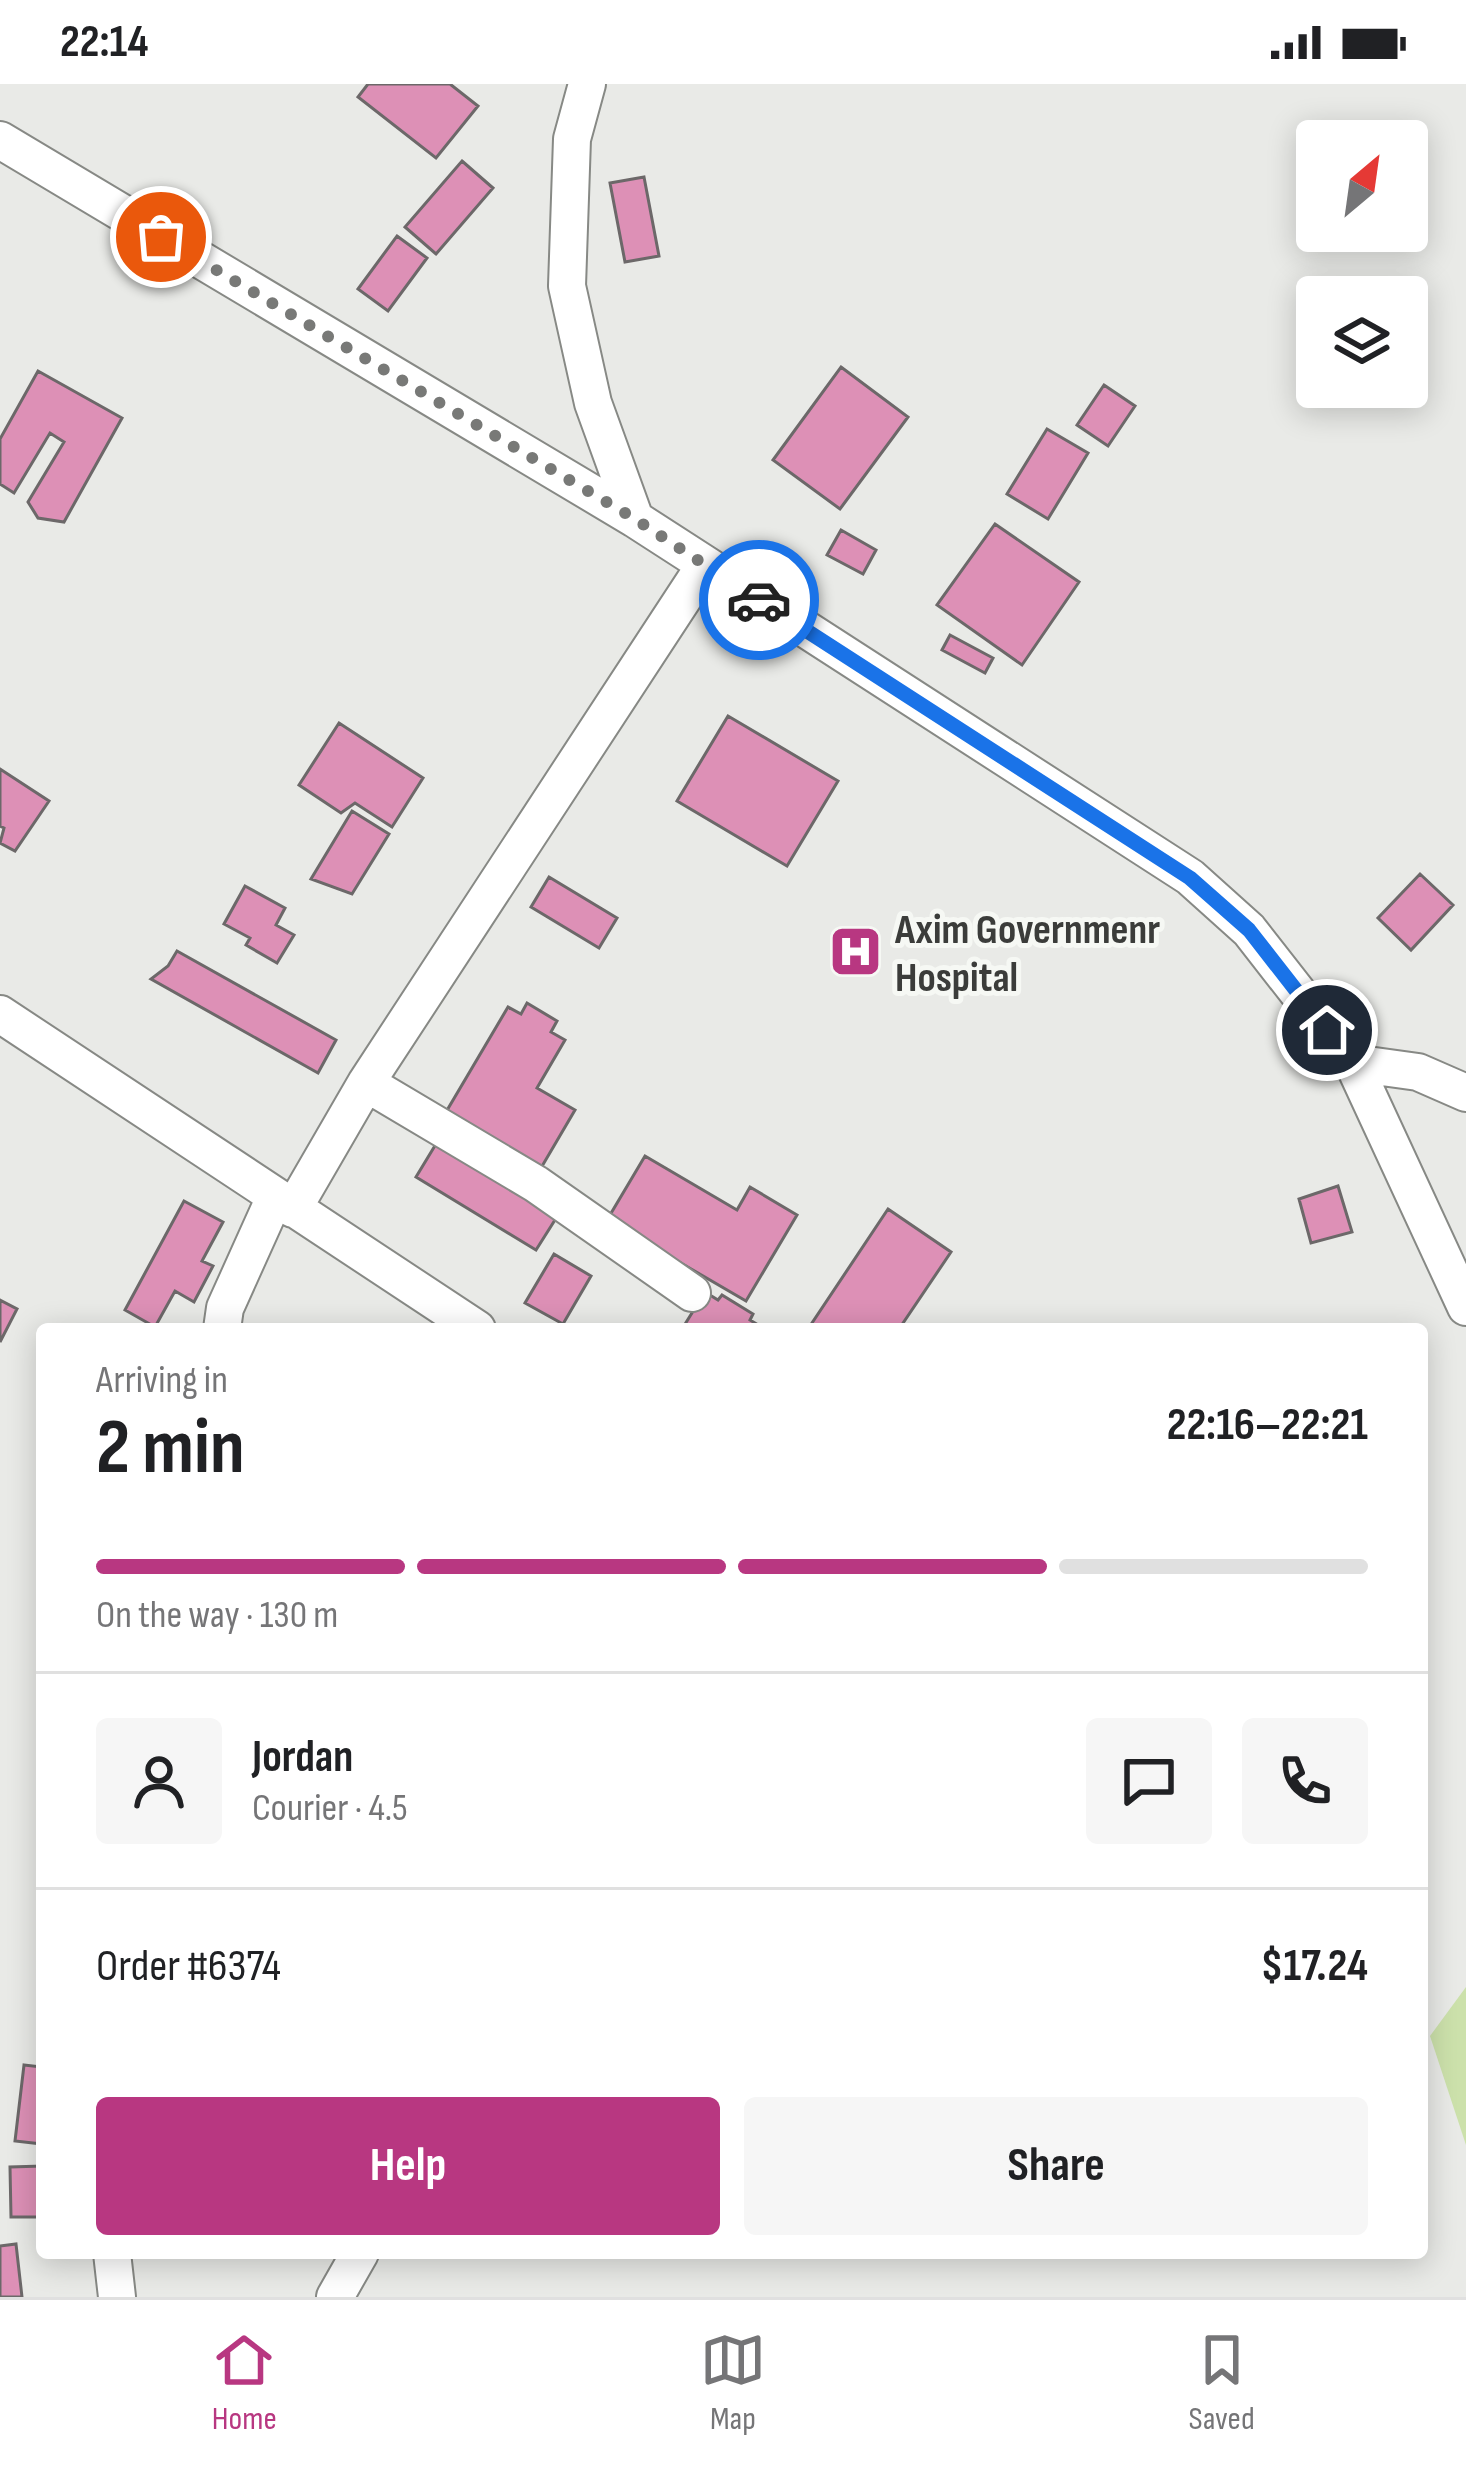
<!DOCTYPE html>
<html lang="en">
<head>
<meta charset="utf-8">
<style>
  :root { --surface:#fff; --page:#f6f6f6; --text:#202124; --muted:#757577; --line:#e0e0e0; --accent:#b83781 }
  body { margin:0; font-family:"Sofia Sans Condensed",sans-serif; background:var(--page); color:var(--text); height:100vh; display:flex; flex-direction:column; font-size:45px; white-space:nowrap }
  * { box-sizing:border-box; margin:0 }
  p { font-size:39px; color:var(--muted) }
  .icon { flex:none; width:66px; height:66px; fill:none; stroke:currentColor; stroke-width:2; stroke-linecap:round; stroke-linejoin:round }
  .map { position:relative; flex:1; overflow:hidden }
  .side { position:absolute; left:36px; top:1239px; width:1392px; height:936px; display:flex; flex-direction:column; background:var(--surface); border-radius:12px; box-shadow:0 6px 30px #0003 }
  .side>* { flex:none }
  .needle { width:78px; rotate:29deg }
  .controls { position:absolute; left:1296px; top:36px; display:grid; gap:24px }
  .controls a { display:grid; place-items:center; width:132px; height:132px; border-radius:12px; background:var(--surface); box-shadow:0 6px 30px #0003; font-size:60px }
  .pin { position:absolute; display:grid; place-items:center; width:102px; height:102px; color:#fff; margin:-51px; border:6px solid #fff; border-radius:50%; box-shadow:0 3px 12px #0007 }
  .courier { position:absolute; display:grid; place-items:center; width:120px; height:120px; margin:-60px; border:9px solid #1a73e8; border-radius:50%; background:#fff; color:#222; box-shadow:0 3px 15px #0007 }
  .head em { font-style:normal; font-weight:700 }
  .head div { display:flex; flex-direction:column-reverse }
  .head { display:flex; align-items:center; justify-content:space-between; height:204px; padding:0 60px }
  h1 { font-size:78px; font-weight:700; line-height:90px }
  .bar { display:grid; grid-template-columns:repeat(4,1fr); gap:18px 12px; align-content:center; height:144px; padding:0 60px }
  .bar i { height:15px; border-radius:9px; background:var(--line) }
  .bar .current { background:var(--accent) }
  .bar p { grid-column:span 4 }
  .line { display:flex; align-items:center; gap:30px; padding:0 60px; border-top:3px solid var(--line) }
  .line div { flex:1 }
  .round { display:grid; place-items:center; flex:none; width:126px; height:126px; border-radius:12px; background:var(--page) }
  .button { display:flex; gap:24px; margin-top:auto; padding:24px 60px }
  .button a { flex:1; height:138px; border-radius:12px; background:var(--accent); color:#fff; font-size:48px; font-weight:700; line-height:138px; text-align:center }
  .button a+a { background:var(--page); color:var(--text) }
  .status { display:flex; justify-content:space-between; align-items:center; height:84px; padding:0 60px; background:var(--surface); direction:ltr }
  .status svg { height:33px; fill:currentColor }
  .menu { display:flex; justify-content:space-around; align-items:center; height:168px; border-top:3px solid var(--line); background:var(--surface); font-size:33px; color:var(--muted) }
  .menu a { display:grid; justify-items:center; gap:6px }
  .menu .current { color:var(--accent) }
  .map>svg:first-child { display:block }
</style>
</head>
<body>
<div class="status"><b>22:14</b><svg viewBox="0 0 49 12"><path d="M0 12V9h3v3zM5 12V6h3v6zM10 12V3h3v9zM15 12V0h3v12zM26 1h20v11H26zM47 4h2v5h-2z"/></svg></div>
<div class="map">
<svg width="1466" height="2213" viewBox="0 0 1466 2213">
  <rect width="100%" height="100%" fill="#e9eae7"/>
  <path fill="#cce1ab" d="M1466,1903V2061L1430,1952Z"/>
  <path fill="#dd90b6" stroke="#6c6869" stroke-width="3" d="M368,0H450L478,22L436,74L358,13Z
    M462,77L493,104L436,170L405,143Z
    M644,93L659,172L625,178L610,99Z
    M397,152L427,174L388,227L358,205Z
    M841,283L908,333L840,425L773,376Z
    M38,287L122,334L64,438L38,434L28,418L64,358L50,349L14,409L0,400V355Z
    M1104,301L1135,322L1108,362L1077,341Z
    M1047,345L1088,369L1048,435L1007,410Z
    M995,440L1079,498L1022,581L937,521Z
    M841,446L876,466L863,490L827,471Z
    M950,551L993,574L985,589L942,566Z
    M728,632L838,697L787,782L677,717Z
    M339,639L423,694L392,743L355,719L341,729L299,701Z
    M0,685L49,717L15,767L0,759L4,744L0,742Z
    M352,727L389,750L352,810L311,795Z
    M1420,790L1453,821L1411,866L1378,834Z
    M549,793L617,834L599,864L531,823Z
    M245,802L285,824L276,841L294,851L277,879L246,861L250,854L224,840Z
    M177,867L336,956L318,989L151,895L168,882Z
    M527,919L557,937L551,948L565,956L537,1004L575,1026L541,1084L446,1028L508,923L521,930Z
    M439,1055L560,1128L536,1166L416,1093Z
    M645,1072L737,1126L750,1103L797,1131L746,1217L607,1136Z
    M1338,1102L1352,1148L1311,1159L1299,1115Z
    M184,1117L223,1138L202,1177L213,1182L194,1218L175,1207L155,1243L125,1226Z
    M888,1125L951,1168L899,1245H808Z
    M554,1170L591,1192L563,1240L525,1219Z
    M705,1208L718,1216L722,1211L753,1230L750,1236L765,1245H682Z
    M0,1216L17,1225L0,1258Z
    M24,1981L42,1983V2060L15,2057Z
    M42,2082V2133H11L10,2083Z
    M16,2160L22,2213H0V2162Z"/>
  <g fill="none" stroke-linecap="round" stroke-linejoin="round">
    <defs>
      <path id="street" d="M587,0L572,55L567,202L593,319L635,435
        M0,56L635,435L1190,793L1249,846L1353,979L1466,1223
        M0,930L477,1245
        M1353,979L1418,988L1466,1009
        M366,999L536,1100L692,1209
        M293,1125L366,999L705,481
        M222,1245L225,1224L275,1113
        M112,2169L117,2213
        M335,2213L360,2169"/>
    </defs>
    <use href="#street" stroke="#878985" stroke-width="40"/>
    <use href="#street" stroke="#fff" stroke-width="36"/>
  </g>
  <g fill="none" stroke-linecap="round" stroke-linejoin="round">
    <path stroke="#787977" stroke-width="12" stroke-dasharray="0 21.6" d="M161,153L635,435L759,516"/>
    <path stroke="#1a73e8" stroke-width="15" d="M759,516L1190,794L1249,846L1327,946"/>
  </g>
  <defs>
    <symbol id="hospital-square" viewBox="-11 -11 22 22"><rect x="-9" y="-9" width="18" height="18" rx="4" fill="#b83781" stroke="#f6f8f4"/><path d="M-5-5h3v3.5h4V-5h3V5h-3V1.5h-4V5h-3Z" fill="#fff"/></symbol>
  </defs>
  <g fill-rule="evenodd">
    <use href="#hospital-square" x="826" y="838" width="59" height="59"/>
  </g>
  <g text-anchor="middle" stroke-width="10" stroke-linejoin="round" paint-order="stroke">
    <g font-size="42" font-weight="bold" fill="#3b3c3a" stroke="#f6f8f4" text-anchor="start">
      <text x="895" y="859">Axim Governmenr<tspan x="895" dy="48">Hospital</tspan></text>
    </g>
  </g>
</svg>
<div class="controls">
<a><svg class="needle" viewBox="-14 -14 28 28"><path d="M0-13l5 13h-10z" fill="#e53935"/><path d="M0 13l5-13h-10z" fill="#757577"/></svg></a>
<a><svg class="icon" aria-label="layers" viewBox="0 0 24 24"><path d="M12 4l9 5-9 5-9-5zM3 14l9 5 9-5"/></svg></a>
</div>
<div class="pin" style="left:161px;top:153px;background:#ea580c"><svg class="icon" aria-label="bag" viewBox="0 0 24 24"><path d="M5 8h14l-1 12H6zM9 8a3 3 0 0 1 6 0"/></svg></div>
<div class="pin" style="left:1327px;top:946px;background:#1f2937"><svg class="icon" aria-label="home" viewBox="0 0 24 24"><path d="M3 11l9-7 9 7M6 9v11h12V9"/></svg></div>
<div class="courier" style="left:759px;top:516px"><svg class="icon" aria-label="car" viewBox="0 0 24 24"><path d="M5 17H2v-5l4-1 3-4h7l3 4 3 1v5h-3M9 17h6M6 11h13"/><circle cx="7" cy="17" r="2"/><circle cx="17" cy="17" r="2"/></svg></div>
<section class="side">
<div class="head"><div><h1>2 min</h1><p>Arriving in</p></div><em>22:16–22:21</em></div>
<div class="bar"><i class="current"></i><i class="current"></i><i class="current"></i><i></i><p>On the way · 130 m</p></div>
<div class="line" style="height:216px"><a class="round"><svg class="icon" aria-label="person" viewBox="0 0 24 24"><circle cx="12" cy="8" r="4"/><path d="M4 21q1-7 8-7t8 7"/></svg></a><div><b>Jordan</b><p>Courier · 4.5</p></div><a class="round"><svg class="icon" aria-label="chat" viewBox="0 0 24 24"><path d="M4 5h16v11H9l-5 4z"/></svg></a><a class="round"><svg class="icon" aria-label="phone" viewBox="0 0 24 24"><path d="M5 4h4l2 5-3 2q2 4 5 5l2-3 5 2v4C11 20 4 13 5 4z"/></svg></a></div>
<div class="line" style="height:156px"><div>Order #6374</div><b>$17.24</b></div>
<div class="button"><a>Help</a><a>Share</a></div>
</section>
</div>
<nav class="menu">
<a class="current"><svg class="icon" aria-label="home" viewBox="0 0 24 24"><path d="M3 11l9-7 9 7M6 9v11h12V9"/></svg>Home</a>
<a><svg class="icon" aria-label="map" viewBox="0 0 24 24"><path d="M3 6l6-2 6 2 6-2v14l-6 2-6-2-6 2zM9 4v14M15 6v14"/></svg>Map</a>
<a><svg class="icon" aria-label="saved" viewBox="0 0 24 24"><path d="M7 4h10v16l-5-4-5 4z"/></svg>Saved</a>
</nav>
</body>
</html>
